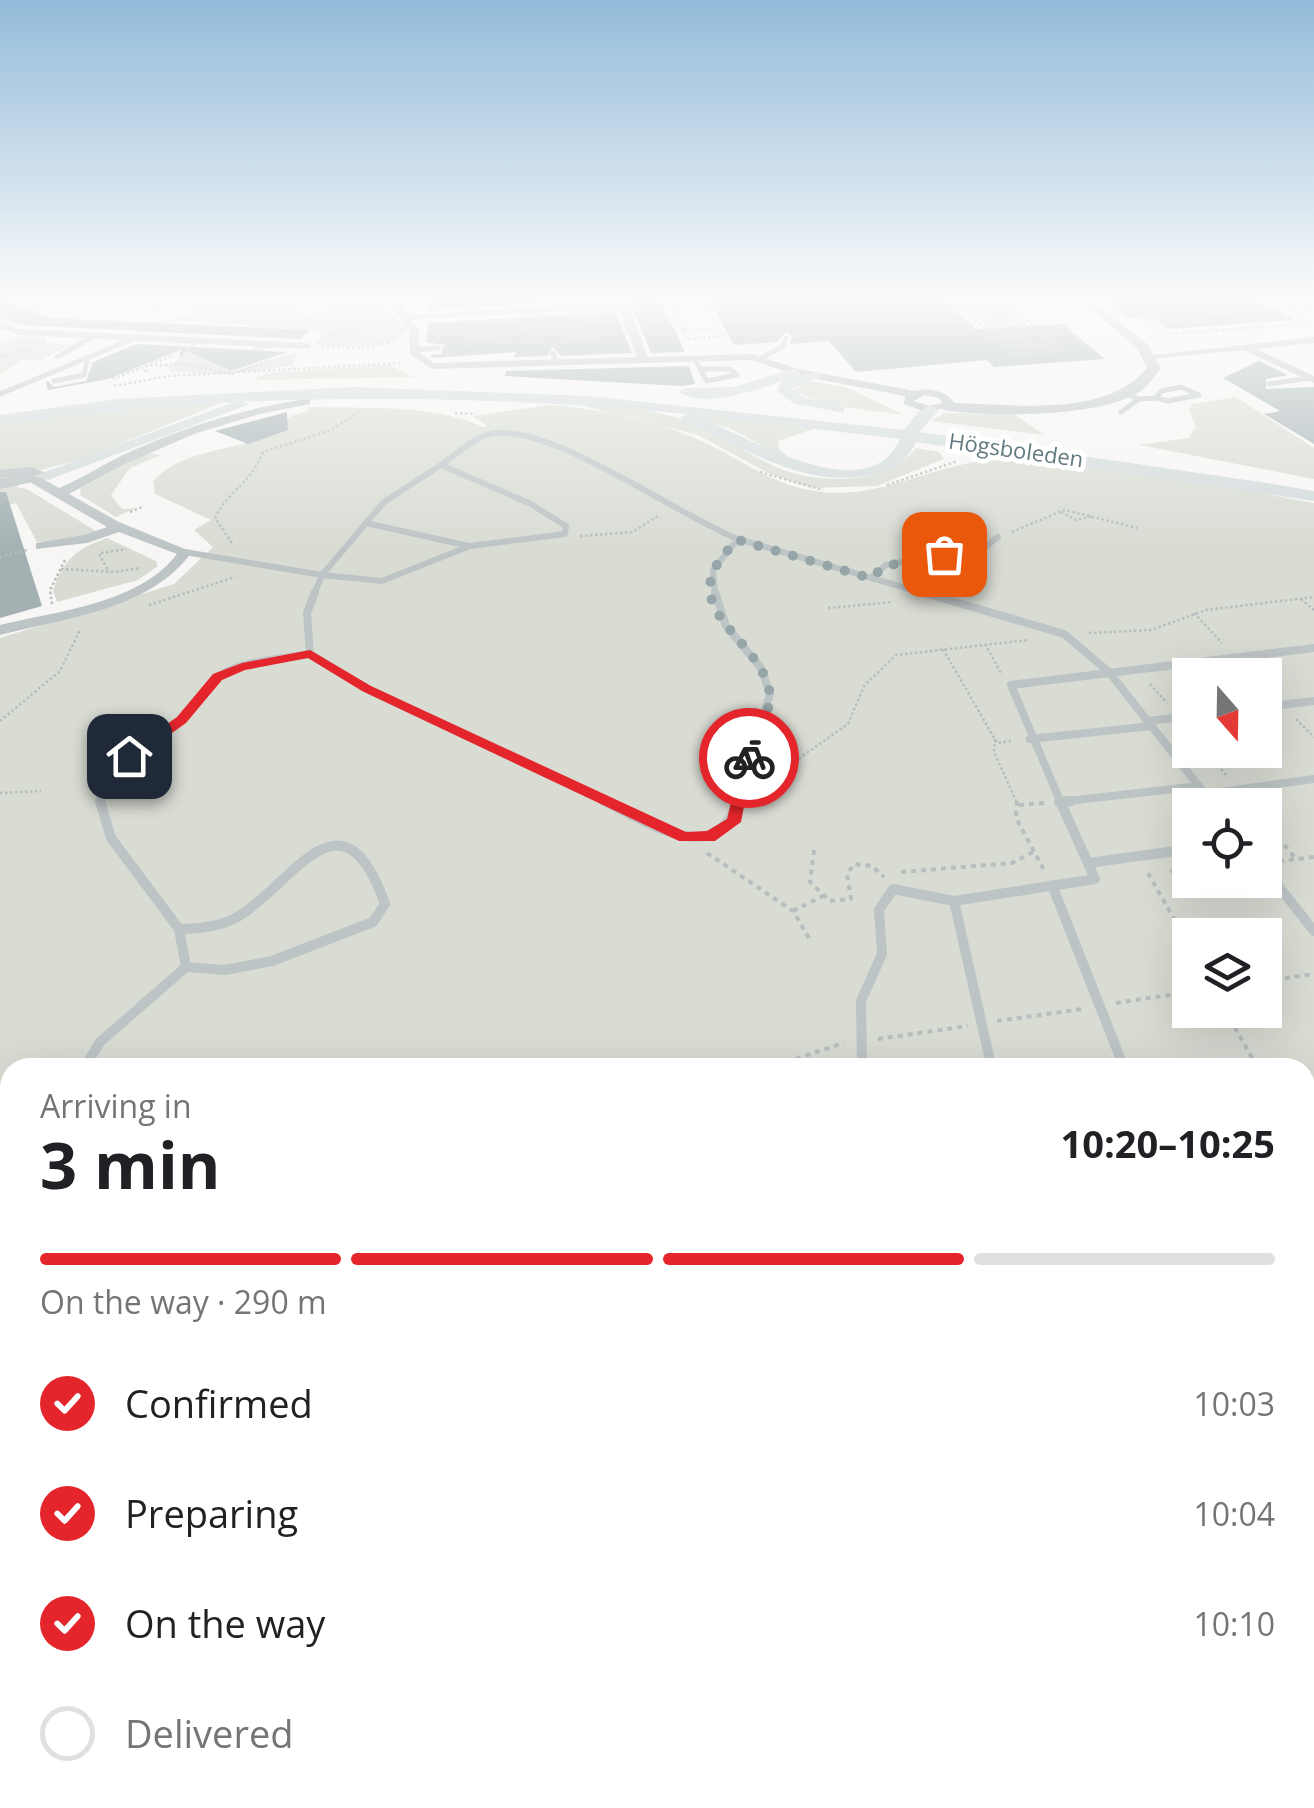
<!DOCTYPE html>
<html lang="en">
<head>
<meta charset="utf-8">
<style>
  :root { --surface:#fff; --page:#f6f6f6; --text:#202124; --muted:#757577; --line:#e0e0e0; --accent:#e4262c }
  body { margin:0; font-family:"Open Sans",sans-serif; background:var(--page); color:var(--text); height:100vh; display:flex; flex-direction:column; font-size:38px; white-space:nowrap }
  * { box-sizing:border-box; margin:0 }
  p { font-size:32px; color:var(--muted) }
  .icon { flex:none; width:55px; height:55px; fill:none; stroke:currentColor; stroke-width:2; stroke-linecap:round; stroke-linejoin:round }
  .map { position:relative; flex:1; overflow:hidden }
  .sheet { position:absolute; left:0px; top:1058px; width:1315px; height:752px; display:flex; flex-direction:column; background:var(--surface); border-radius:30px 30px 0 0; box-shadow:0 10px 40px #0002 }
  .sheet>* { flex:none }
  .needle { width:65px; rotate:160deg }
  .fabs { position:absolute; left:1172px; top:658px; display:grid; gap:20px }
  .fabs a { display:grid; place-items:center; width:110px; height:110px; border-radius:0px; background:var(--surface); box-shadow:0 10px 40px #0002; font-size:50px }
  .pin { position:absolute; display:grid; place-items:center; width:85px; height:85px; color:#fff; margin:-42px; border-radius:20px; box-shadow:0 5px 15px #0006 }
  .courier { position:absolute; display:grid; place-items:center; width:100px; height:100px; margin:-50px; border:8px solid #e4262c; border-radius:50%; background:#fff; color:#222; box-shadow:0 2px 12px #0007 }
  .head em { font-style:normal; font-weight:700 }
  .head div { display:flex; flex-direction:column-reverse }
  .head { display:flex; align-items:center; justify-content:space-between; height:170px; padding:0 40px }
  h1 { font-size:65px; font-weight:700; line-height:75px }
  .bar { display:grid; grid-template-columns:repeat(4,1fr); gap:15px 10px; align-content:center; height:120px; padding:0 40px }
  .bar i { height:12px; border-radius:8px; background:var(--line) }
  .bar .active { background:var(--accent) }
  .bar p { grid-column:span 4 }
  ol { padding:0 40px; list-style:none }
  li { display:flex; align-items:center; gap:30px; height:110px }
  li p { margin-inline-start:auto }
  li .icon { padding:10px; border-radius:50%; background:var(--accent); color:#fff; stroke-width:4 }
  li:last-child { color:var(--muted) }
  li i { width:55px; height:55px; border:5px solid var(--line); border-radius:50% }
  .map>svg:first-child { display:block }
</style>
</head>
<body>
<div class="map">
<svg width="1314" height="1808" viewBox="0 0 1314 1808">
  <rect width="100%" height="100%" fill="#f7f6f4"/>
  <path fill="#d8dcd3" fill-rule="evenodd" d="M193,297H283L304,316L375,297L408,330C390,351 340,347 314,345L322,335L318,331L168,319L194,314Z
    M952,297H996L1036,334L1014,335L1003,326L989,327L981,320L994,318L972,315Z
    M16,337H46L47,343L69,345L42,360H22L0,374V343Z
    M190,343H199L193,348L249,351L257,346L271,347L220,366L232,372L298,351L292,366L227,374L172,372L167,368L189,350Z
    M389,365L414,377L252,380L267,373Z
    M808,381L846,387L904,415L830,405L793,391Z
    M1236,397L1314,448V479L1139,445L1188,438L1196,427L1189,410L1192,404Z
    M221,403L82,459L41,470L16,487L27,489L96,531L72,539L37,542L16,503L0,507V424L68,413Z
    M597,403C627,408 660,411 688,421C720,432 747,455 778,468C818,484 887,486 916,448L939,452L944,459L877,486L812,488L768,473L698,435L580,405Z
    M551,405C604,409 665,422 712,446C748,464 774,485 815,491C881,502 935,461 999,460C1100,457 1214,485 1314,503V1808H0V638L174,584L213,547L194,530L211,520L155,494L153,481C177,455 216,451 247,443C268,439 277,416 309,411V407C365,409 431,403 483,427L487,426L473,416ZM1190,675H1265V750H1190ZM1190,805H1265V880H1190ZM1190,935H1265V1010H1190ZM10,1068H1305V1800H10Z
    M669,409L819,427L778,441L779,449L795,463L731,429Z
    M944,413L1014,414L1044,435L932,421Z
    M146,453L161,455L130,468L111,495L122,509L136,508L116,517L80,495L81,488Z
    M107,538L156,561L158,566L138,580L57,602L53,591C61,561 78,548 107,538Z"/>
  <path fill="#a4b1b3" d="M0,296L50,318L310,330L301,339L21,325L0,318Z
    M428,296H658L685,352L651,353L632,306L621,299L428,310Z
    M706,296H941L976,329L1063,324L1105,359L994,367L987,360L856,372L829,341L790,344L792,336L786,332L777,342L734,345Z
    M1099,296H1254L1294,320L1169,329L1151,317L1128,318Z
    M616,312L632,353L561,356L553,347L547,356L514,357L516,352L433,358L429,355L441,354L444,345L426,342L428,323Z
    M136,344L287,352L231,371L187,351L179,358L181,350L108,379L48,390L46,382L48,381L54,387L86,381L93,362Z
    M1259,361L1288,375L1266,379V389L1314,387V444L1264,414L1280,411L1223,378Z
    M689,366L695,384L682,386L504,376L507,371Z
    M287,412L288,430L248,444L215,431Z
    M0,492H6L42,606L0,618Z"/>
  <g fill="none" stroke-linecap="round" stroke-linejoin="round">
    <path stroke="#b8bdbe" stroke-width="2.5" stroke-dasharray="2.5 2.5" stroke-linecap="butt" d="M666,297L683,331L719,329L701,297
      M949,297L1007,347L1055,345
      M1000,297L1055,345
      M1145,297L1174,317
      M1194,297L1220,313
      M1244,297L1266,310
      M1293,297L1311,307
      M35,305L107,297
      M175,306L190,304L185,297
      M34,310L39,309
      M674,311L708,309
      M1288,311L1310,324
      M222,314L220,321L226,326
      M1242,314L1264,327
      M1195,316L1220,333
      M1147,318L1168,334L1302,324
      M976,319L1022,316
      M1134,319L1314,307
      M525,325H583L581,320
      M983,328L1004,327
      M527,330L530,342L544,341
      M564,330L586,332L596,339
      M683,331L687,339L723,336L719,329
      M563,335L592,337
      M497,336L527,330
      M985,338L1042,334
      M320,339L388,320
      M468,345L466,336L492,335L499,343
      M322,347L361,348L397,341
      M1010,354L1061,351L1055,345
      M0,357L32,348
      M146,372V366L185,364L231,374
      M232,374L270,360
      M108,376L115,378L175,355
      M114,386L169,376L403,363
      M455,413L475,414
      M760,472L823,490
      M887,485L958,461
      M130,512L144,506
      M1061,512L1076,520L1093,516
      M1012,532L1064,510L1138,528
      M580,536L633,532L659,515
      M232,543L215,518C229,489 250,485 263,452L331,430L359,412
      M101,553L126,549
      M99,554L109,572
      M0,557L27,550
      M61,569L114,572L141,568
      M1301,599L1314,610
      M52,604L50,590L66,558
      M149,605L235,577
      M828,608L893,602
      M1194,613L1222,643
      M1089,633L1151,630L1206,610L1314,597
      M985,644L1002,675
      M943,649L997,743L1013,741
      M1150,684L1167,703
      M1296,719L1314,737
      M0,721L60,671L80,630
      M995,739L994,752L1017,803
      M1205,750L1228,777
      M762,773L788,766L848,724L864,686L896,655L1028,640
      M0,793L41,791"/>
    <path stroke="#b8bdbe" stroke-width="4" stroke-dasharray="5 5" stroke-linecap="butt" d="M1017,801L1016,818L1044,870
      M1019,805L1044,803
      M1265,822L1296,859
      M814,850L810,882L830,901L851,899L847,874L854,864L872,866L884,877
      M707,853L793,911L809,938
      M1279,861L1314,857
      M1170,871L1190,869
      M901,872L1012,863L1035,851
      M1148,873L1190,947
      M793,911L823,896
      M1265,981L1314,974
      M1116,1003L1190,992
      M1225,1010L1256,1065
      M997,1021L1082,1009
      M878,1039L968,1026
      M777,1065L844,1043"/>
    <path stroke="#b8bdbe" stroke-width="5" stroke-dasharray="6 6" stroke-linecap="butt" d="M1255,1063L1258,1068
      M770,1068L783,1063
      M0,1103L10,1098
      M1305,1120L1314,1118
      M1305,1151L1314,1167"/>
    <path stroke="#b8bdbe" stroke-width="6" stroke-dasharray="8 8" stroke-linecap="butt" d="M1305,1611L1314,1609
      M1305,1675L1314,1673
      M1305,1748L1314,1747
      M1058,1800L1062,1808
      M855,1808L858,1800
      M912,1808L917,1800
      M971,1808L976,1800
      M1036,1808L1046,1800
      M1184,1808L1220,1800"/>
    <path stroke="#bdc4c6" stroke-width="5" d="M301,297L308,302L322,300L320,297
      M415,350L438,348
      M553,353L557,364
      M57,357L94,336
      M761,358L783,346L786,338
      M695,359L700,369
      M700,369H730L737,375L707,381Z
      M54,381L84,375L87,361
      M1269,384L1309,378
      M1181,387L1199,395L1168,401L1156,398L1161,391Z
      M0,394L135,338
      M1139,399L1156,398
      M1121,412L1139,399L1123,393"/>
    <path stroke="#bdc4c6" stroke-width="6" d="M366,523L469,546
      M185,552L322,575L314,595
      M322,575L382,581L470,546L565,534L566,526L529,503L441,465C454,456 471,440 486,435C542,416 681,518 738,539
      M322,575L384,502L441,465
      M871,578L886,565L985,547L998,537
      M715,595L713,570L738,539L930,595"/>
    <path stroke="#bdc4c6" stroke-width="8" d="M715,592L726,626L761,668L770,694L737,803
      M921,592L1064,634L1109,672L1212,803
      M310,654L367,689L609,803
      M1265,707L1314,701
      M1147,721L1190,716
      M1030,739L1152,726
      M1205,794L1314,779
      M1059,802L1199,786
      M101,803C103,758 157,746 184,717C196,705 205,685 219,676C244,660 282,659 310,654L307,613L315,592
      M1061,803L1011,685L1314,648"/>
    <path stroke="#bdc4c6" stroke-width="10" d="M604,801C648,822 715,870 738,801
      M1211,801L1214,805
      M1059,802L1071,801
      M1088,863L1190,849
      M1265,869L1314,931
      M1052,885L1123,1065
      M179,929C199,929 221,927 239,916C293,884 342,782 385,904L373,922L272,961L225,970L186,967
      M86,1065L100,1042L186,967L179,929L111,838L100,801
      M862,1065L861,1001L882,954L879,910L893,889L954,901
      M991,1065L954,901L1095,879L1060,801"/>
    <path stroke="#bdc4c6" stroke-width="12" d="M862,1063V1068
      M991,1063L992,1068
      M1122,1063L1124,1068
      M84,1068L87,1063
      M1305,1312L1314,1310
      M1305,1380L1314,1378"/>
    <path stroke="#bdc4c6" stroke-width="16" d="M1305,1778L1314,1794
      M789,1808L796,1800"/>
    <path fill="#bdc4c6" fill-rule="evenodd" d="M122,297H135L165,307L160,310Z
      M387,297H396L408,315L619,302L629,307L648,357L752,354L798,369L915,391C931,387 945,391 956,404L928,413L904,404L905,396L796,375L751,360L432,369L410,354L409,331ZM618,308L637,357L434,363L420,353L419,331L412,320ZM924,395L939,398L943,403L929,406L914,401Z
      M0,322L20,329L307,343L312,346L307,349L19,335L0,328Z
      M1314,337V343L1256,349L1314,376V383L1244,350L1151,359L1146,356Z
      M306,399L310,400V404L259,414L194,434L127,463L69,494L119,522L192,552C150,610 65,618 0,635V625C57,611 139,604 177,554L119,532L87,543L36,549V543L84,535L107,527L28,481L29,475L0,478V470L33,467L48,476L43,479L59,488C81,479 100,466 121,456C180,428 241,409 306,399Z"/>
    <path fill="#bdc4c6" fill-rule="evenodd" d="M1076,297H1087L1147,344L1161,368C1156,374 1151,382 1146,387C1109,419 990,417 943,410L941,407L948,403C1009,403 1104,420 1147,368L1138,349Z
      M42,471L50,476L47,479L0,489V479Z"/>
    <path fill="#d2dadb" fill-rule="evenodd" d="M796,368L801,375L816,372L823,376L792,389L803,397L844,407V413L793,403L777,390L782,381C755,390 705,409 679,392L686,388L734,387Z
      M353,387L588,396L904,430L918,412L931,405L939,410L919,432L1267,483L1314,491V501L916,442C907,461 896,468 875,474C803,491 746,447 683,421L680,418L687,414C450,392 235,392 0,425V415L118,399ZM691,414L900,439C867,515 738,430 691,414Z
      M237,401L250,404L48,480L34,476Z"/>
  </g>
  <linearGradient id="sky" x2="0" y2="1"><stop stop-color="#93bbda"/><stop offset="0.54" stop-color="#fbfbfa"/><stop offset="1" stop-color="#fbfbfa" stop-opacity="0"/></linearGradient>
  <rect width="1314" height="550" fill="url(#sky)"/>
  <path fill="#e4262c" d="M310,650L371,686L686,832L707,831L727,819L742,758L754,755L741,822L715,841H679L362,691L308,658L245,670L222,680L186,723L134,760L122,756L177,717L213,674L242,663Z"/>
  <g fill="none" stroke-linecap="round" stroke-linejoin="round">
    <path stroke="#96a5a8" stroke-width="10" stroke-dasharray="0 18" d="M749,758C752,733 776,713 768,685C751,631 667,605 738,540L870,578L886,566L944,554"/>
  </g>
  <g text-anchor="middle" stroke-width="10" stroke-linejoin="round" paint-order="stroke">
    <g font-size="22" fill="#627a7f" stroke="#fff">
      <text transform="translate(1016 450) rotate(8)" y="8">Högsboleden</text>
    </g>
  </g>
</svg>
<div class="fabs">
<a><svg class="needle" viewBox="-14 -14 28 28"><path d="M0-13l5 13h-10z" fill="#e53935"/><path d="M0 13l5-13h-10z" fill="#757577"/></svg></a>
<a><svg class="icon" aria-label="locate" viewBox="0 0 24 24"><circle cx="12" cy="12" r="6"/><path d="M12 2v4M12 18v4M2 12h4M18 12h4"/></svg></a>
<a><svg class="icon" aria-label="layers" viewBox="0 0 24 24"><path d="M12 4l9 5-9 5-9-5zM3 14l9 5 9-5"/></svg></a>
</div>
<div class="pin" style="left:944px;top:554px;background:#ea580c"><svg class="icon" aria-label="bag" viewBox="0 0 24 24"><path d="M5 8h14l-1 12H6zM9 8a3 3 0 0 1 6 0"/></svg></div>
<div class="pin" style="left:129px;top:756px;background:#1f2937"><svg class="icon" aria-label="home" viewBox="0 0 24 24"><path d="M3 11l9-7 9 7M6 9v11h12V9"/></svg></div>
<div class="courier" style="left:749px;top:758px"><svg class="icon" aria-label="bike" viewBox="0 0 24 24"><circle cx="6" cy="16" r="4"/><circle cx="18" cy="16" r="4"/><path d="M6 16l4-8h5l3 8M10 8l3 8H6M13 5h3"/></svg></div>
<section class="sheet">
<div class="head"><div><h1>3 min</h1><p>Arriving in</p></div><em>10:20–10:25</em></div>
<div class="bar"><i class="active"></i><i class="active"></i><i class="active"></i><i></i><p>On the way · 290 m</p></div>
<ol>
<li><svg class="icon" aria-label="check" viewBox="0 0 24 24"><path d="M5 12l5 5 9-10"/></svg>Confirmed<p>10:03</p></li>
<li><svg class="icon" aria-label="check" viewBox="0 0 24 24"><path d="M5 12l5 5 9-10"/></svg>Preparing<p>10:04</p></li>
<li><svg class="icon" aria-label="check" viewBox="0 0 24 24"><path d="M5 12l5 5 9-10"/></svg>On the way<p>10:10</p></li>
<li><i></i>Delivered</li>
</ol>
</section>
</div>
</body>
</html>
